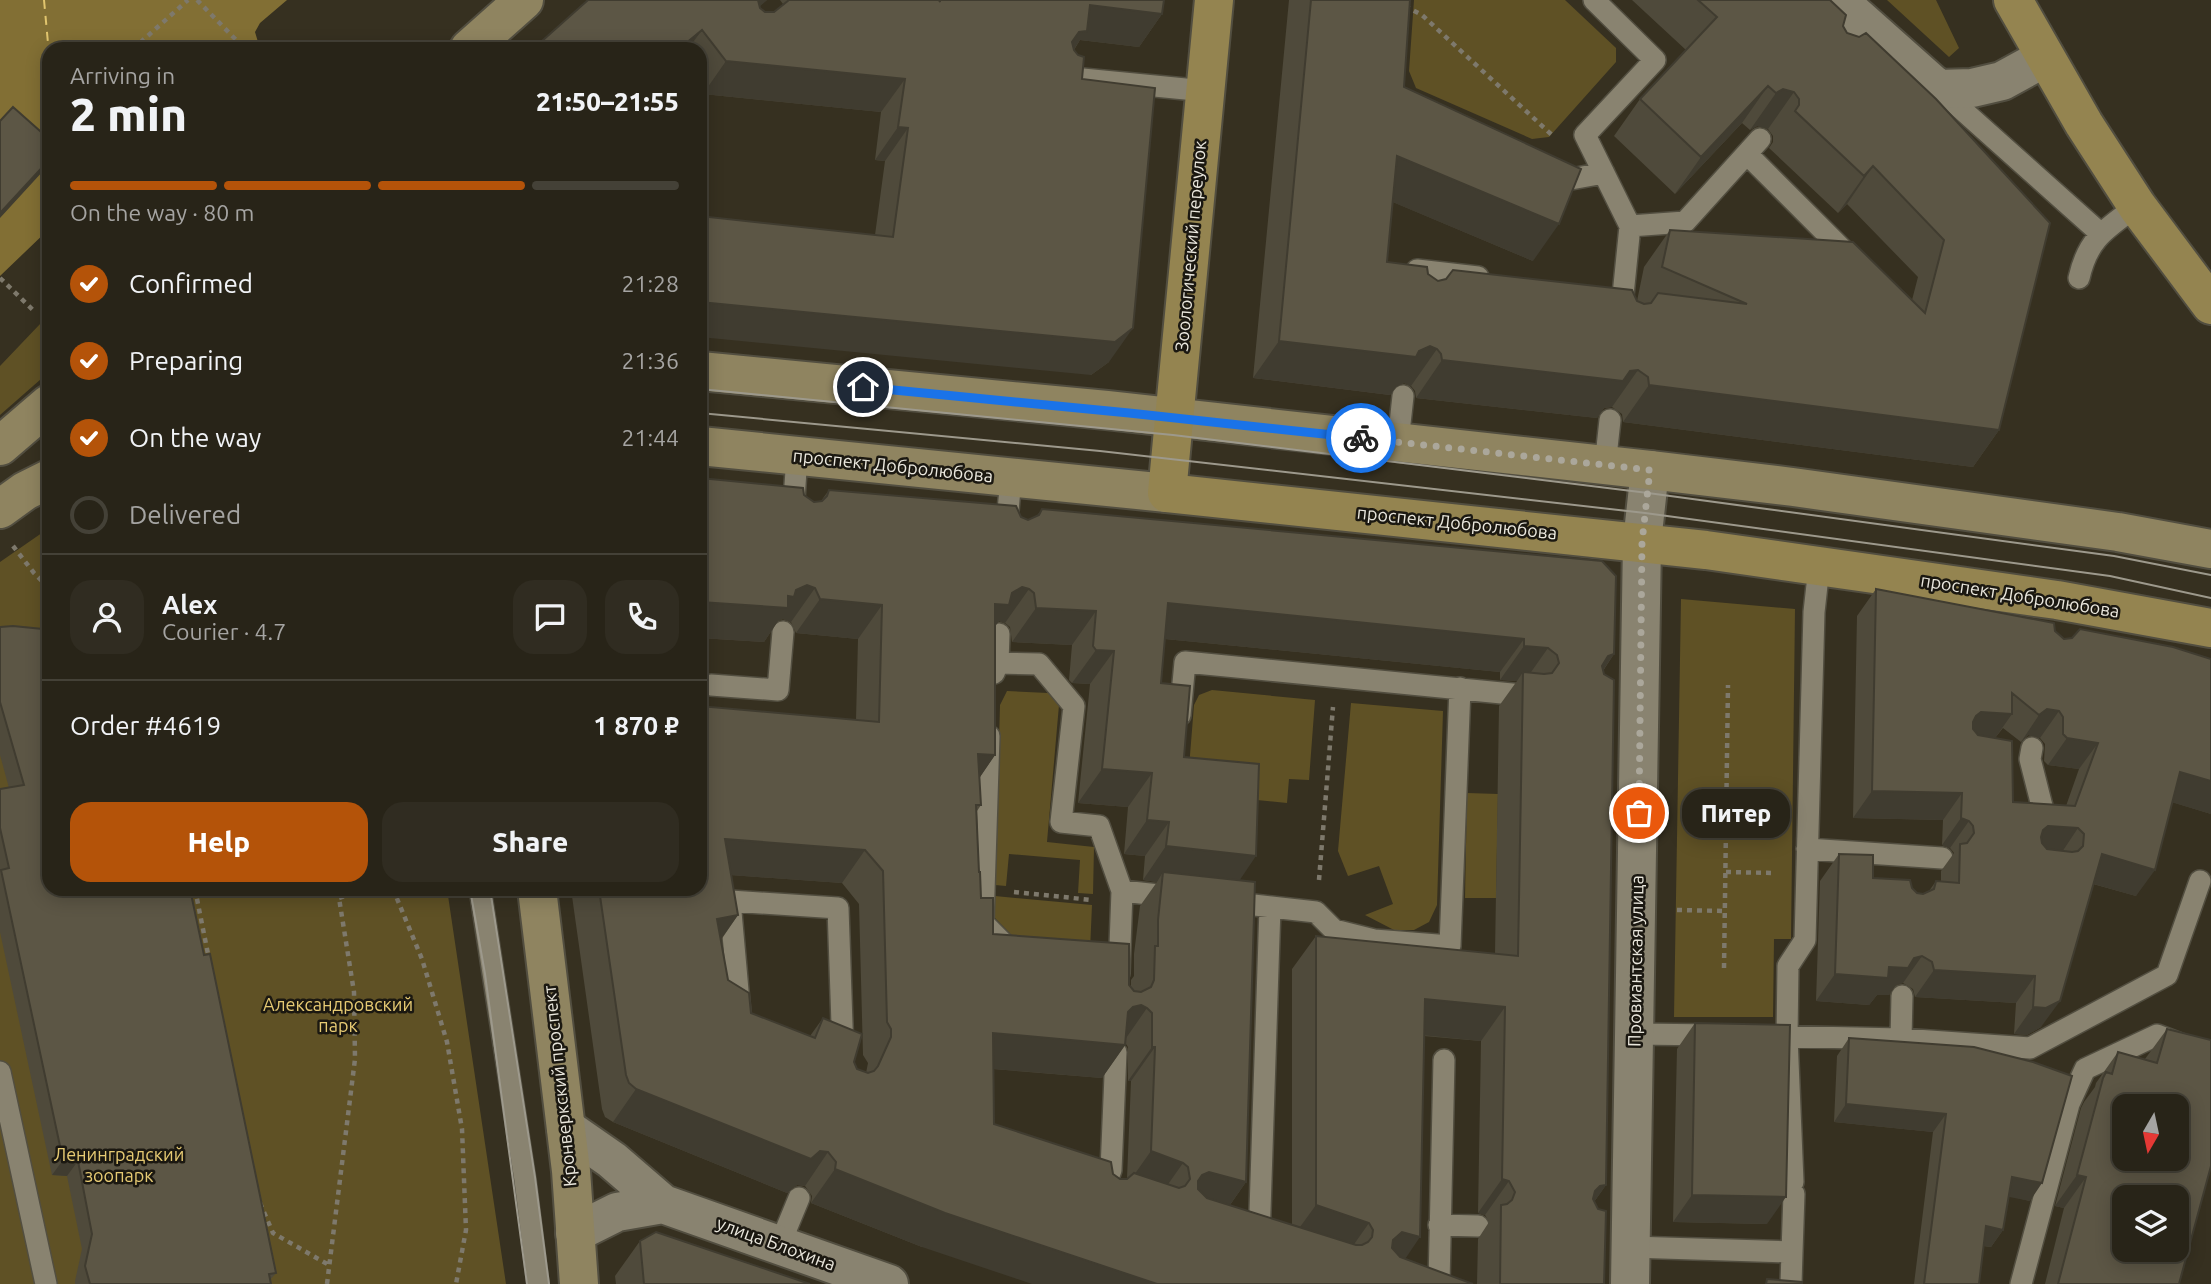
<!DOCTYPE html>
<html lang="en">
<head>
<meta charset="utf-8">
<style>
  :root { --surface:#282418; --page:#302c21; --text:#f1f3f6; --muted:#a5a4a2; --line:#444137; --accent:#b45309 }
  body { margin:0; font-family:Ubuntu,sans-serif; background:var(--page); color:var(--text); height:100vh; display:flex; flex-direction:column; font-size:26px; white-space:nowrap }
  * { box-sizing:border-box; margin:0 }
  p { font-size:23px; color:var(--muted) }
  .icon { flex:none; width:38px; height:38px; fill:none; stroke:currentColor; stroke-width:2; stroke-linecap:round; stroke-linejoin:round }
  .map { position:relative; flex:1; overflow:hidden }
  .drawer { position:absolute; left:42px; top:42px; width:665px; height:854px; display:flex; flex-direction:column; background:var(--surface); border-radius:21px; box-shadow:0 4px 18px #0003,0 0 0 2px var(--line) }
  .drawer>* { flex:none }
  .needle { width:46px; rotate:189deg }
  .controls { position:absolute; left:2112px; top:1094px; display:grid; gap:14px }
  .controls a { display:grid; place-items:center; width:77px; height:77px; border-radius:14px; background:var(--surface); box-shadow:0 4px 18px #0003,0 0 0 2px var(--line); font-size:35px }
  .pin { position:absolute; display:grid; place-items:center; width:60px; height:60px; color:#fff; margin:-30px; border:4px solid #fff; border-radius:50%; box-shadow:0 2px 7px #0007 }
  .courier { position:absolute; display:grid; place-items:center; width:70px; height:70px; margin:-35px; border:5px solid #1a73e8; border-radius:50%; background:#fff; color:#222; box-shadow:0 2px 9px #0007 }
  .bubble { position:absolute; height:49px; border-radius:21px; background:var(--surface); box-shadow:0 4px 18px #0003,0 0 0 2px var(--line); font-size:23px; font-weight:800; line-height:49px; text-align:center }
  .overview em { font-style:normal; font-weight:800 }
  .overview div { display:flex; flex-direction:column-reverse }
  .overview { display:flex; align-items:center; justify-content:space-between; height:119px; padding:0 28px }
  h1 { font-size:46px; font-weight:800; line-height:52px }
  .bar { display:grid; grid-template-columns:repeat(4,1fr); gap:10px 7px; align-content:center; height:84px; padding:0 28px }
  .bar i { height:9px; border-radius:5px; background:var(--line) }
  .bar .current { background:var(--accent) }
  .bar p { grid-column:span 4 }
  .line { display:flex; align-items:center; gap:18px; padding:0 28px; border-top:2px solid var(--line) }
  .line div { flex:1 }
  .round { display:grid; place-items:center; flex:none; width:74px; height:74px; border-radius:21px; background:var(--page) }
  ol { padding:0 28px; list-style:none }
  li { display:flex; align-items:center; gap:21px; height:77px }
  li p { margin-inline-start:auto }
  li .icon { padding:7px; border-radius:50%; background:var(--accent); color:#fff; stroke-width:4 }
  li:last-child { color:var(--muted) }
  li i { width:38px; height:38px; border:4px solid var(--line); border-radius:50% }
  .primary-button { display:flex; gap:14px; margin-top:auto; padding:14px 28px }
  .primary-button a { flex:1; height:80px; border-radius:21px; background:var(--accent); color:#fff; font-size:28px; font-weight:800; line-height:80px; text-align:center }
  .primary-button a+a { background:var(--page); color:var(--text) }
  .map>svg:first-child { display:block }
</style>
</head>
<body>
<div class="map">
<svg width="2211" height="1284" viewBox="0 0 2211 1284">
  <rect width="100%" height="100%" fill="#363020"/>
  <path fill="#5f5125" d="M1414,0H1565L1616,48V62L1549,137L1532,139L1416,88L1409,71Z
    M1887,0H1936L1959,48L1949,57Z
    M41,323L49,332V372L0,415V366Z
    M49,528V889H447L506,1284H0V562Z
    M1681,599L1795,609L1791,939H1774L1773,1017H1674Z
    M1212,690L1315,700L1309,780L1289,779L1287,803L1187,793L1194,705L1199,695Z
    M1007,691L1048,693L1059,705L1047,842L1094,847L1093,894L1078,893L1080,860L1009,854L1006,886L995,885L1000,705Z
    M1351,703L1443,711L1437,905L1429,922L1414,930H1394L1365,915L1393,904L1379,866L1348,876L1338,851Z
    M1467,793L1498,794L1496,898H1465Z
    M995,896L1092,905L1090,950L1022,946L995,918Z"/>
  <path fill="#826f34" d="M0,0H287L260,23L255,32L258,42L250,49H49V229L0,276Z"/>
  <g fill="none" stroke-linecap="round" stroke-linejoin="round">
    <path stroke="#e1c56e" stroke-width="2" stroke-dasharray="9 7" stroke-linecap="butt" d="M44,0L49,54"/>
    <defs>
      <path id="lane" d="M1594,0L1655,60L1585,135L1630,226
        M1062,77L1206,91
        M1940,90L2100,233
        M1747,154L1854,261
        M1553,171L1571,179L1604,173
        M2079,278C2088,238 2106,229 2137,206
        M1415,288L1417,270L1478,277
        M1621,315L1630,226L1685,222L1760,139
        M1398,442L1403,396
        M1605,466L1610,420
        M793,514L797,456
        M1006,534L1011,477
        M998,663L1039,664L1074,706L1061,822L1099,826L1122,891L1119,973
        M994,673L998,663L999,634
        M711,685L778,690L783,632
        M1180,715L1185,662L1522,695
        M989,736L983,923L1014,954
        M2032,748L2030,759L2044,814
        M1807,849L1942,858
        M480,889L525,1180L538,1284
        M1122,891L1177,897
        M1227,902L1316,912L1334,930L1374,940L1450,946L1460,688
        M740,1013L730,901L838,908L843,1053
        M1635,1034L1716,1035
        M1763,1036L1901,1039L2030,1048L2167,975L2200,881
        M1901,1039L1902,996
        M0,1072L46,1284
        M1793,1182L1787,1037L1788,966L1805,940L1814,612L1819,567
        M1103,1192L1111,1170L1116,1052
        M1439,1225L1478,1226
        M1259,1241L1270,907
        M780,1244L799,1198
        M1631,1247L1792,1252L1791,1284
        M1792,1252L1794,1194
        M1439,1284L1444,1060
        M2021,1284L2069,1104L2085,1069L2157,1035L2211,1056"/>
      <path id="street" d="M1838,0L1938,89L1972,88L2002,81L2044,58
        M566,1128L612,1160L663,1204L889,1284
        M575,1233L617,1212L663,1204
        M1630,1284L1642,542L1650,470"/>
      <path id="secondary" d="M469,49L524,0
        M700,371L1107,410L1650,470L1793,487L2118,532L2211,549
        M0,446L49,404
        M700,446L1167,493
        M0,509L25,491L49,479
        M537,889L571,1171L579,1284"/>
      <path id="primary" d="M1214,0L1167,493L1706,550L2057,600L2211,628
        M2013,0L2084,124L2137,206L2211,305"/>
    </defs>
    <use href="#lane" stroke="#524e40" stroke-width="24"/>
    <use href="#street" stroke="#524e40" stroke-width="42"/>
    <use href="#secondary" stroke="#524e40" stroke-width="42"/>
    <use href="#primary" stroke="#524e40" stroke-width="42"/>
    <path stroke="#7e796c" stroke-width="4.5" stroke-dasharray="5 5" stroke-linecap="butt" d="M197,0L245,49
      M1405,6L1422,15L1553,136
      M133,49L188,0
      M0,278L34,311
      M13,546L34,573L49,588
      M1726,872L1774,873
      M1319,880L1333,707
      M195,889L209,959
      M393,889L422,959L447,1042L462,1129L466,1230L456,1284
      M1014,892L1092,900
      M339,898L365,889
      M1677,910L1725,911
      M1724,968L1728,685
      M260,1203L273,1233L329,1265
      M327,1284L355,1059L354,992L339,898L335,889"/>
    <use href="#lane" stroke="#898370" stroke-width="21"/>
    <use href="#street" stroke="#898370" stroke-width="38"/>
    <use href="#secondary" stroke="#8f8460" stroke-width="38"/>
    <use href="#primary" stroke="#948450" stroke-width="38"/>
    <path stroke="#9d998c" stroke-width="2" d="M700,389L1173,435L1648,493L2114,556L2211,575
      M700,413L1100,451L1645,513L2110,576L2211,598
      M470,889L485,974L527,1284
      M490,889L535,1177L549,1284"/>
  </g>
  <path fill="#4f4a3b" fill-rule="evenodd" d="M767,0L759,6L760,8L765,12H774L783,4L780,0H1164L1162,14L1139,47L1080,40L1074,50L1082,79L1109,362L1091,375L875,235L885,161L875,160L881,112L703,94L700,90V49H533Z
    M1289,0H1410L1404,87L1533,261L1393,202L1387,262L1428,274L1438,281L1637,301L1644,267L1670,230L1912,300L1918,277L1847,204L1838,213L1769,148L1773,142V136L1768,129L1757,126L1750,130L1742,123L1675,194L1614,136L1640,99L1686,50L1632,0H1830L1847,33L1936,99L1999,430L1973,467L1623,422L1622,414L1612,407L1604,408L1597,418L1416,398L1415,391L1411,386L1404,383L1396,387L1390,395L1253,378Z
    M700,478L804,495L814,502L821,501L829,490L1021,517L1028,520L1036,517L1042,509L1614,654L1603,671L1606,1185L1594,1202L1604,1284H1477L1478,1239L1489,1222L1485,1215L1478,1213L1481,1041L1424,1036L1405,1259L922,1247L811,1203L812,1196L805,1186L797,1185L787,1193L613,1122L605,1117L602,1109L571,889H700L856,720L858,639L796,633L791,622L783,619L778,621L764,642L700,638ZM999,621L1005,623L1010,627L1012,642L1072,645L1069,680L1072,683L1090,684L1078,803L1128,807L1124,854L1145,856L1143,880L1157,882L1140,906L1134,954V976L1131,980V987L1129,985L993,934L981,898L979,872L977,811L981,805L979,778L995,755V626ZM1165,639L1500,672V680L1517,681L1499,706L1495,954L1316,936L1292,969V1225L1230,1205L1246,1182L1239,881L1184,757L1161,683ZM731,875L842,883L859,904L863,1055L868,1063L866,1073L857,1069L854,1062L823,1018L810,1036L751,1013L728,980L721,940L738,915ZM1126,1044L1128,1047V1081H1131L1127,1178L1120,1179L1113,1174L994,1124L993,1069L1102,1078Z
    M1876,589L2055,631L2211,814L2172,802L2136,896L2093,884L2041,1027L2027,1035L2014,1034L2016,1003L1915,997L1913,989L1903,983L1896,985L1889,995H1877L1869,1005L1816,1001L1820,881L1839,854L1873,878L1912,888L1917,893L1923,894L1929,891L1936,881L1941,882V871L1954,853L1950,848L1942,845L1943,820L1853,818L1857,616ZM2003,728L2021,742L2028,735L2040,738L2045,744L2044,761L2048,765L2079,769L2066,806L2013,802L1995,738Z
    M0,627L204,955L276,1273L270,1280L271,1284H75V1281L82,1249L67,1176L52,1175L0,932V789L9,788L0,755Z
    M1695,1023L1767,1224L1673,1222L1677,1049Z
    M2167,1029L2179,1284H2045L2064,1208L2055,1206L2081,1108L2084,1102L2095,1087L2096,1083L2118,1052L2145,1059Z
    M1849,1038L1974,1047L2030,1201L2009,1196L2003,1230L1991,1247L1983,1246L1979,1284H1914L1933,1132L1834,1122L1837,1056Z
    M640,1241L810,1284H616L615,1276Z"/>
  <path fill="#403c30" d="M755,0H767L735,28Z
    M1090,5L1162,14L1139,47L1080,40L1064,64L1056,65Z
    M702,30L688,49H679Z
    M726,61L905,79L881,112L703,94Z
    M1768,86L1742,123L1675,194L1701,157Z
    M1783,89L1794,92L1768,129L1757,126L1750,130L1776,93Z
    M898,127L908,128L885,161L875,160Z
    M1397,156L1559,224L1533,261L1371,193Z
    M49,160V163L44,170L0,218V213Z
    M1873,166L1847,204L1838,213L1864,176Z
    M700,302L1133,328L1109,362L1091,375L700,337Z
    M1279,341L1419,351L1430,346L1437,349L1411,386L1404,383L1396,387L1390,395L1253,378Z
    M1442,360L1630,371L1638,370L1612,407L1604,408L1597,418L1416,398Z
    M1649,385L1999,430L1973,467L1623,422Z
    M807,585L815,588L791,622L783,619L778,621L764,642L700,638V602L796,590Z
    M1022,587L1029,589L1005,623L999,621L986,639L995,604Z
    M820,599L882,605L858,639L796,633Z
    M1168,603L1524,639L1500,672L1145,637Z
    M1036,608L1096,611L1072,645L1012,642Z
    M1524,646L1548,648L1524,682L1523,672L1517,681L1500,680Z
    M1096,650L1114,651L1090,684L1072,683Z
    M1614,654L1591,688L1584,690L1608,656Z
    M2047,709L2059,711L2040,738L2028,735L2021,742L2039,715Z
    M1981,712L2012,714L1993,741L1963,739L1976,716Z
    M2067,738L2098,743L2079,769L2048,765Z
    M978,754L995,755L972,789Z
    M1102,769L1152,773L1128,807L1078,803Z
    M2180,772L2211,781V814L2161,799Z
    M1872,791L1962,793L1943,820L1853,818Z
    M1961,818L1969,821L1950,848L1942,845Z
    M1147,820L1169,822L1145,856L1124,854Z
    M2048,826L2078,828L2060,855L2030,853L2043,830Z
    M725,839L865,850L842,883L701,873Z
    M1166,846L1256,856L1233,890L1163,872L1157,882L1143,880Z
    M2102,854L2155,870L2136,896L2083,881Z
    M738,915L714,949L717,919Z
    M1922,956L1903,983L1896,985L1889,995H1877L1869,1005L1816,1001L1835,974L1889,967Z
    M1934,970L2035,976L2016,1003L1915,997Z
    M1425,999L1505,1007L1481,1041L1401,1033Z
    M2060,1001L2041,1027L2027,1035L2014,1034L2033,1007Z
    M1141,1005L1147,1008L1124,1041L1125,1045L1102,1078L970,1067L993,1033Z
    M1152,1047H1155L1131,1081H1128Z
    M636,1089L820,1151L828,1152L805,1186L797,1185L787,1193L613,1122Z
    M1846,1104L1946,1114L1933,1132L1834,1122Z
    M1151,1151L1183,1163L1159,1197L1127,1185Z
    M63,1160L78,1161L67,1176L52,1175Z
    M835,1169L1157,1284H1032L922,1247L811,1203Z
    M1209,1172L1246,1182L1222,1216L1179,1209L1202,1175Z
    M2077,1175L2086,1177L2064,1208L2055,1206Z
    M2012,1177L2042,1183L2030,1201L1999,1195Z
    M1502,1179L1509,1181L1485,1215L1478,1213Z
    M1606,1185L1582,1219L1595,1191L1600,1186Z
    M1692,1195L1786,1197L1767,1224L1673,1222Z
    M1316,1205L1369,1223L1345,1257L1292,1238Z
    M1986,1226L2003,1230L1991,1247L1973,1244Z
    M1402,1232L1420,1237L1397,1271L1378,1266L1393,1240Z"/>
  <path fill="#5c5645" stroke="#403c30" stroke-width="2" fill-rule="evenodd" d="M588,0H758L760,8L765,12H774L789,0H939L940,2V0H1164L1162,14L1090,5L1087,31L1079,32L1072,42L1074,50L1078,55L1084,57L1082,79L1155,88L1133,328L1115,342L700,302V216L893,237L908,128L898,127L905,79L726,61L702,30L679,49H533Z
    M1311,0H1410L1404,87L1581,169L1559,224L1397,156L1387,262L1427,267L1428,274L1438,281L1446,279L1453,270L1632,290L1637,301L1644,304L1651,303L1658,293L1747,304L1662,267L1670,230L1853,242L1925,313L1944,240L1873,166L1864,176L1795,111L1799,105V99L1794,92L1783,89L1776,93L1768,86L1701,157L1640,99L1717,17L1698,0H1830L1846,15L1843,26L1847,33L1859,37L1866,33L1936,99L2050,223L1999,430L1649,385L1648,377L1638,370L1630,371L1623,381L1442,360L1441,354L1437,349L1430,346L1419,351L1416,357L1279,341Z
    M13,107L49,139V160L0,213V121Z
    M700,478L803,488L804,495L814,502L822,501L827,496L829,490L1016,506L1021,517L1028,520L1039,515L1042,509L1602,561L1616,576L1614,654L1608,656L1602,666L1604,674L1614,680L1606,1185L1600,1186L1595,1191L1593,1199L1598,1209L1606,1211L1604,1284H1500L1501,1205L1507,1204L1512,1200L1515,1192L1509,1181L1502,1179L1505,1007L1425,999L1420,1237L1402,1232L1393,1240L1392,1248L1400,1257L1473,1284H1157L945,1213L835,1169L836,1162L828,1152L820,1151L811,1159L636,1089L629,1083L626,1075L599,889H700V706L879,722L882,605L820,599L815,588L807,585L796,590L794,597L788,596V608L700,602ZM1022,587L1029,589L1034,593L1036,608L1096,611L1093,646L1096,650L1114,651L1102,769L1152,773L1147,820L1169,822L1166,846L1256,856L1259,764L1184,757L1190,686L1161,683L1168,603L1524,639V646L1548,648L1557,655L1559,663L1552,673L1544,674L1523,672L1518,956L1316,936V1205L1369,1223L1373,1230L1372,1237L1368,1242L1362,1245H1356L1207,1198L1198,1189V1181L1202,1175L1209,1172L1246,1182L1255,882L1163,872L1158,920V946H1155L1154,980L1151,987L1141,992L1134,991L1129,985V944L993,934V898H981L980,872H979L976,805H981L978,754L995,755V604L1009,605L1012,593ZM725,839L865,850L883,871L887,1022L891,1029V1037L878,1066L874,1071L868,1073L857,1069L854,1062L862,1034L823,1018L815,1038L751,1013L749,993L728,980L717,919L738,915ZM1141,1005L1147,1008L1152,1013V1047H1155L1151,1151L1183,1163L1188,1167L1190,1179L1185,1186L1179,1188L1134,1173L1127,1179H1120L1113,1174L1111,1162L994,1124L993,1033L1125,1045L1128,1012L1133,1007Z
    M1876,589L2054,623L2055,631L2064,639L2072,638L2080,629L2173,647L2211,659V781L2180,772L2155,870L2102,854L2060,1001L2046,1008L2033,1007L2035,976L1934,970L1932,962L1922,956L1914,958L1908,968L1889,967L1888,978L1835,974L1839,854L1873,855V878L1910,880L1912,888L1917,893L1923,894L1934,889L1936,881L1959,883L1960,844L1967,843L1974,833L1973,826L1969,821L1961,818L1962,793L1872,791ZM2012,693L2039,715L2047,709L2059,711L2063,717V734L2067,738L2098,743L2075,806L2013,802L2012,741L1978,735L1973,729V722L1976,716L1981,712L2012,714ZM2048,826L2078,828L2084,834L2083,846L2078,851L2072,852L2047,849L2042,843L2041,837L2043,830Z
    M13,626L43,629L49,630V889H190L204,955L210,954L276,1273L269,1274L271,1284H90L85,1266L92,1234L78,1161L63,1160L1,870L9,868L0,828V789L24,785L0,702V627Z
    M1695,1023L1790,1025L1786,1197L1692,1195Z
    M2167,1029L2211,1040V1166L2179,1284H2058L2086,1177L2077,1175L2103,1078L2106,1072L2112,1074L2118,1052L2157,1063ZM2124,1106H2177V1158H2124ZM2124,1197H2177V1250H2124Z
    M1849,1038L1974,1047L2033,1062L2072,1076L2042,1183L2012,1177L2003,1230L1986,1226L1979,1284H1924L1946,1114L1846,1104Z
    M656,1232L810,1284H644L640,1241Z
    M1767,1279L1802,1282V1284H1766Z"/>
  <g fill="none" stroke-linecap="round" stroke-linejoin="round">
    <path stroke="#aba79b" stroke-width="7" stroke-dasharray="0 12.6" d="M1361,438L1650,470L1642,542L1639,813"/>
    <path stroke="#1a73e8" stroke-width="9" d="M863,387L1129,413L1361,438"/>
  </g>
  <g text-anchor="middle" stroke-width="5" stroke-linejoin="round" paint-order="stroke">
    <g font-size="18" fill="#eae7dd" stroke="#1b1811">
      <text transform="translate(1191 246) rotate(-85)" y="6">Зоологический переулок</text>
      <text transform="translate(893 466) rotate(6)" y="6">проспект Добролюбова</text>
      <text transform="translate(1457 523) rotate(6)" y="6">проспект Добролюбова</text>
      <text transform="translate(2020 596) rotate(9)" y="6">проспект Добролюбова</text>
      <text transform="translate(1636 961) rotate(-89)" y="6">Провиантская улица</text>
      <text transform="translate(560 1086) rotate(-96)" y="6">Кронверкский проспект</text>
      <text transform="translate(776 1244) rotate(20)" y="6">улица Блохина</text>
    </g>
    <g font-size="18" fill="#e6ca73" stroke="#1b1811">
      <text x="338" y="1011">Александровский<tspan x="338" dy="21">парк</tspan></text>
      <text x="119" y="1161">Ленинградский<tspan x="119" dy="21">зоопарк</tspan></text>
    </g>
  </g>
</svg>
<div class="controls">
<a><svg class="needle" viewBox="-14 -14 28 28"><path d="M0-13l5 13h-10z" fill="#e53935"/><path d="M0 13l5-13h-10z" fill="#a5a4a2"/></svg></a>
<a><svg class="icon" aria-label="layers" viewBox="0 0 24 24"><path d="M12 4l9 5-9 5-9-5zM3 14l9 5 9-5"/></svg></a>
</div>
<div class="pin" style="left:1639px;top:813px;background:#ea580c"><svg class="icon" aria-label="bag" viewBox="0 0 24 24"><path d="M5 8h14l-1 12H6zM9 8a3 3 0 0 1 6 0"/></svg></div>
<div class="pin" style="left:863px;top:387px;background:#1f2937"><svg class="icon" aria-label="home" viewBox="0 0 24 24"><path d="M3 11l9-7 9 7M6 9v11h12V9"/></svg></div>
<div class="courier" style="left:1361px;top:438px"><svg class="icon" aria-label="bike" viewBox="0 0 24 24"><circle cx="6" cy="16" r="4"/><circle cx="18" cy="16" r="4"/><path d="M6 16l4-8h5l3 8M10 8l3 8H6M13 5h3"/></svg></div>
<div class="bubble" style="left:1682px;top:789px;width:108px">Питер</div>
<section class="drawer">
<div class="overview"><div><h1>2 min</h1><p>Arriving in</p></div><em>21:50–21:55</em></div>
<div class="bar"><i class="current"></i><i class="current"></i><i class="current"></i><i></i><p>On the way · 80 m</p></div>
<ol>
<li><svg class="icon" aria-label="check" viewBox="0 0 24 24"><path d="M5 12l5 5 9-10"/></svg>Confirmed<p>21:28</p></li>
<li><svg class="icon" aria-label="check" viewBox="0 0 24 24"><path d="M5 12l5 5 9-10"/></svg>Preparing<p>21:36</p></li>
<li><svg class="icon" aria-label="check" viewBox="0 0 24 24"><path d="M5 12l5 5 9-10"/></svg>On the way<p>21:44</p></li>
<li><i></i>Delivered</li>
</ol>
<div class="line" style="height:126px"><a class="round"><svg class="icon" aria-label="person" viewBox="0 0 24 24"><circle cx="12" cy="8" r="4"/><path d="M4 21q1-7 8-7t8 7"/></svg></a><div><b>Alex</b><p>Courier · 4.7</p></div><a class="round"><svg class="icon" aria-label="chat" viewBox="0 0 24 24"><path d="M4 5h16v11H9l-5 4z"/></svg></a><a class="round"><svg class="icon" aria-label="phone" viewBox="0 0 24 24"><path d="M5 4h4l2 5-3 2q2 4 5 5l2-3 5 2v4C11 20 4 13 5 4z"/></svg></a></div>
<div class="line" style="height:91px"><div>Order #4619</div><b>1 870 ₽</b></div>
<div class="primary-button"><a>Help</a><a>Share</a></div>
</section>
</div>
</body>
</html>
